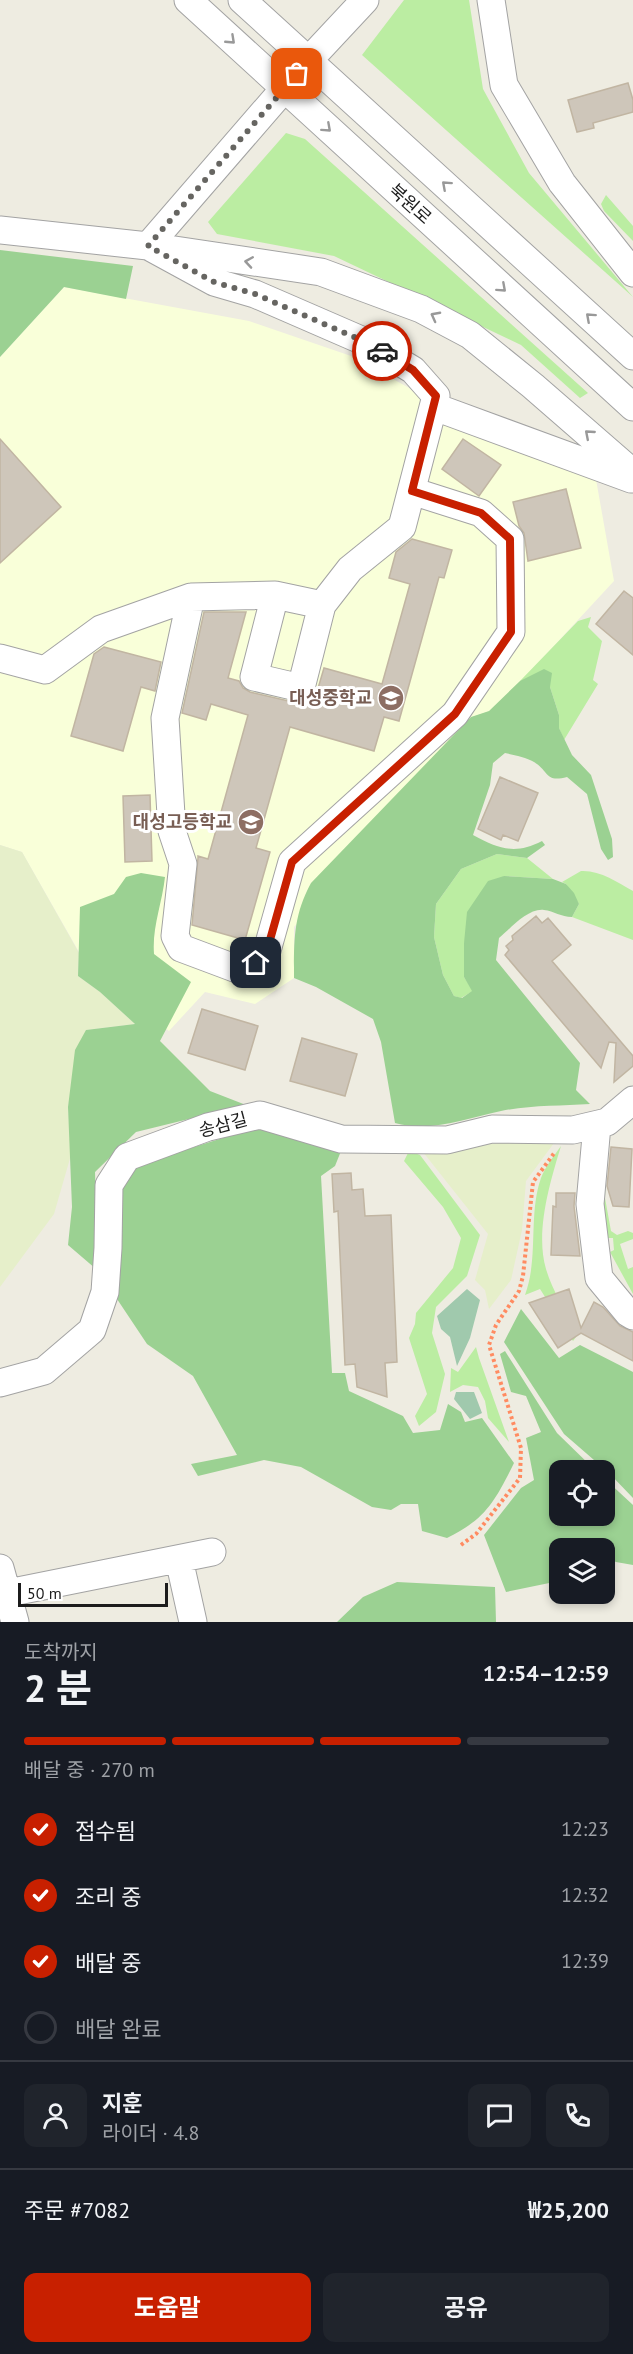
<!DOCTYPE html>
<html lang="ko">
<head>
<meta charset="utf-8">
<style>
  :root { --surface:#171b24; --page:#20242c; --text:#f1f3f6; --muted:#9ea1a6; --line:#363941; --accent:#c82000 }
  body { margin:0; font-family:"PT Sans","Noto Sans KR",sans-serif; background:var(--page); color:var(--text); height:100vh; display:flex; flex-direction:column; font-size:22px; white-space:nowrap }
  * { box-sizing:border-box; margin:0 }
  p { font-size:20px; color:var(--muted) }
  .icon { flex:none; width:33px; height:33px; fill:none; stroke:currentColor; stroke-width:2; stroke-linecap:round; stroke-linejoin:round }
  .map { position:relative; height:1622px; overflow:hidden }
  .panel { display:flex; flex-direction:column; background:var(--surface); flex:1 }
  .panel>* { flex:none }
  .buttons { position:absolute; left:549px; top:1460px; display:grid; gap:12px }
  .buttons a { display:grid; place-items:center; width:66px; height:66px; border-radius:12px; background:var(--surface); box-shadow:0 3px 9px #0003; font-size:30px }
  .scale { position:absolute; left:18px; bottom:15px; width:150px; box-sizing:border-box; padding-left:6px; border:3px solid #1c1c1c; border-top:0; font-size:16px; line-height:21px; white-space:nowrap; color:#1c1c1c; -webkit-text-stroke:4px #fff; paint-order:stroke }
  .pin { position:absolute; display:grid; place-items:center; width:51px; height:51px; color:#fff; margin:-26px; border-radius:12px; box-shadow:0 3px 9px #0006 }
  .courier { position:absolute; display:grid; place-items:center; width:60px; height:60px; margin:-30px; border:4px solid #c82000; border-radius:50%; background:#fff; color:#222; box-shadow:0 2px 8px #0007 }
  .overview em { font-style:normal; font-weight:700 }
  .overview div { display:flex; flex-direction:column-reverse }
  .overview { display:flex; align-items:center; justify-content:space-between; height:102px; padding:0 24px }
  h1 { font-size:39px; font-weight:700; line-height:45px }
  .bar { display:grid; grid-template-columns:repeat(4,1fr); gap:9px 6px; align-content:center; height:72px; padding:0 24px }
  .bar i { height:8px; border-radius:4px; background:var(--line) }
  .bar .current { background:var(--accent) }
  .bar p { grid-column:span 4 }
  .line { display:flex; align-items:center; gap:15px; padding:0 24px; border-top:2px solid var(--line) }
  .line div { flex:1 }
  .round { display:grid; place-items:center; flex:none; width:63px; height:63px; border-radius:12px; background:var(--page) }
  ol { padding:0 24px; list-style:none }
  li { display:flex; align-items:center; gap:18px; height:66px }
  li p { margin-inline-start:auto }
  li .icon { padding:6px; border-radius:50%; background:var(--accent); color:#fff; stroke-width:4 }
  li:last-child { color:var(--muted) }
  li i { width:33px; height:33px; border:3px solid var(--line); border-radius:50% }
  .cta { display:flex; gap:12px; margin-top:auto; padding:12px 24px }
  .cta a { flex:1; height:69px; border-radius:12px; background:var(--accent); color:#fff; font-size:24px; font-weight:700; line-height:69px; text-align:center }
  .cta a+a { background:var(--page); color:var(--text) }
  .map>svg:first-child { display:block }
</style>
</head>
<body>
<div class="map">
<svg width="633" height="1622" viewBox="0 0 633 1622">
  <rect width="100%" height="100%" fill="#eeece1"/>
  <path fill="#f9ffd9" d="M64,287L249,321L354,357L409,388L447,420L594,468L614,581L294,927V978L255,1004L205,992L169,1031L91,973L22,852L0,845V357Z"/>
  <path fill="#e6efca" d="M0,845L22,852L79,953L78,976L100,992L135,1024L86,1030L68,1107L71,1155L54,1214L0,1287Z
    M544,1138L554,1143L526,1181L522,1230L511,1280L489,1309L485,1290L475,1280L488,1234L419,1147L446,1151L490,1144Z"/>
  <path fill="#bbeda2" d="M404,0H469L483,89L529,173L633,297L362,55Z
    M286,133L305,139L588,393L580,398L521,345L334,256L217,234L208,222Z
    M606,195L633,226V241L604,211L601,204Z
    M591,617L588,627L602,641L593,680L598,684L564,740L559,728V715L550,687L520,681L578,621Z
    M497,854L527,858L553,879L504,876L464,943V977L473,991L461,998L454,996L443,975L434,937L436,904L461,869Z
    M581,871C600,870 617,882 633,891V940L572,917L579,904L566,884L562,882Z
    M561,1146C550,1182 535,1232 546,1269C552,1290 566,1311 575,1332L576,1337L573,1341L540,1289L525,1295C539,1257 528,1215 541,1178C545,1167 554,1156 561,1146Z
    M607,1147L605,1198L611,1231L617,1235L628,1231L633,1233V1239L620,1244L628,1269L633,1267V1294L610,1252L614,1250L613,1238H606L599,1202Z
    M409,1151L420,1155L480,1235L467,1276L436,1307L432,1333L445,1374L436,1412L419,1426L415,1416L427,1394L409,1338L415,1324L416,1313L453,1268L461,1238L443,1207L404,1161Z
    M476,1347L479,1358L509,1442L488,1418L485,1401L478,1387L463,1385L450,1392L451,1368L458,1372Z"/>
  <path fill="#9bd192" d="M0,250L133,266L126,299L64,287L0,357Z
    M544,669L552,673L550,687L559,715V728L572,755L591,775L612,839L613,857L608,860L601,849L587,794L567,777C545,783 549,771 534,762C526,757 514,755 505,753L493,763L490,785L473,835C499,849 515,855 542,841L545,845L527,858L497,854L461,869L436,904L434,937L443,975L454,996L462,998L472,991L464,977V943L467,912L488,881L504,876L553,879L566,884L574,893L579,904L572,917C561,917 554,911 544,910C528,908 511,928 499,938L496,960L580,1063L576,1090L590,1104C561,1106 530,1105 501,1111C467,1118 430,1133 395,1123L381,1042L373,1019L316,987L294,978C294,942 293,916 311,883L471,717L489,711L520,681Z
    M141,873L165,877C162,904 152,927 154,954L191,982L160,1041L210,1091L246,1105L136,1132L95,1172L97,1243L96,1269L68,1245L72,1207L68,1107L75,1050L86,1030L135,1024L100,992L78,976L80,907L114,894L126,877Z
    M261,1126L341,1151L335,1166L321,1176L332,1373H345L349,1391L403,1416L413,1433L440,1430L448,1404L461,1412L465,1422L482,1418L514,1463C495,1501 486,1519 447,1538L422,1531L418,1504H401L391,1510L372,1507L301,1467L264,1460L198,1476L191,1464L237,1455L193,1376L147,1344L117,1299L115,1278L120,1189L137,1165Z
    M521,1309L559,1358L580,1345L633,1372V1498L609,1473L564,1434L504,1342Z
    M505,1351L557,1433L595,1470H560V1515H604L605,1479L633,1505V1565L616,1562L605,1557L604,1548H560L559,1581L506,1592L484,1535L521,1488L534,1480L526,1438L541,1432L526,1396L511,1392L500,1354Z
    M397,1582L495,1587L496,1622H337L363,1597Z"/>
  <path fill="#a0c9ad" d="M467,1289L480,1300L470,1338L457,1366L450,1337L441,1329L437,1316Z
    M456,1392H474L482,1413L470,1419L454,1399Z"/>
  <path fill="#cec6ba" stroke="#c1b5a2" stroke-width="1.5" d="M628,83L633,100V112L593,123L594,128L577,132L568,100Z
    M0,439L61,507L0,563Z
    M463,439L501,465L479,496L442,469Z
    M566,489L581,548L528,561L524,533L519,526L513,502Z
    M412,539L452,550L444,578L439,577L399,721L384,717L374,751L290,727L256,848L270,852L245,940L192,925L198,858V856L208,859L248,715L211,704L206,720L182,713L204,612H246L228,678L239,681L243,688L250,692L297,703L314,702L324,668L382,684L410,584L389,578L396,552Z
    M624,591L633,598V655L596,624Z
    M104,647L161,662L155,691L141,687L123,751L71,736L94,654Z
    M500,777L538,793L518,841L503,835L501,840L478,829Z
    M150,795L152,861L125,862L123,796Z
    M536,916L542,923L548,918L571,945L552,961L633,1056V1066L614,1082L616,1043L609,1042L601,1068L505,955L509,950L506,946L513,940L512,936Z
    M202,1009L258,1026L245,1070L188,1053Z
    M302,1038L357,1054L345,1096L290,1081Z
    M611,1147L632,1149L629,1207L613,1206L607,1186Z
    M351,1173L352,1190L363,1189L365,1216L391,1215L397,1362L385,1363L387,1397L357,1387L355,1364L345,1365L338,1211L334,1212L332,1174Z
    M556,1193H575L574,1206L580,1256L551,1255L553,1206L556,1207Z
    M569,1289L581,1328L594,1302L603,1307L620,1326L633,1332V1361L581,1333L558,1348L529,1303Z"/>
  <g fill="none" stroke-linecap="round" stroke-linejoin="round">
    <defs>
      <path id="minor" d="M188,0L633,407
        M242,0L633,356
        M491,0L504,85L562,183L633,273
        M0,230L148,246L321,272L421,309L470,335L533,386L633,473
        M148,246L214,282L255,294L368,343L413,370L436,396L402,527L350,569L322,605L301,688L254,677L275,595L322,605
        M148,246L309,60L365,0
        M435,407L631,479
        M275,595L191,597L165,718L172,831L183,864L175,936L181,948L245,972L266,954L292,862L455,714L511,632L510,539L481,513L412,491
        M0,658L45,670L101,629L191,597
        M597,1125L590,1204L599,1278L628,1313L633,1316
        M0,1383L44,1371L92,1330L105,1292L108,1248L109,1185L127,1157L208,1127L260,1115L341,1139L447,1140L492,1129L573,1130L607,1122L633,1100
        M179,1559L193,1622
        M0,1568L15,1622
        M8,1593L212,1552"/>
    </defs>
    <use href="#minor" stroke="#a3a3a3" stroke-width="29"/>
    <path stroke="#ff8b61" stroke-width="4" stroke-dasharray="3 3" stroke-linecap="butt" d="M461,1545L476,1534L520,1478L521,1448L489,1345L496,1325L519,1291L523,1276L533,1182L555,1152"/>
    <use href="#minor" stroke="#fff" stroke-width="27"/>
  </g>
  <defs><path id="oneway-chevron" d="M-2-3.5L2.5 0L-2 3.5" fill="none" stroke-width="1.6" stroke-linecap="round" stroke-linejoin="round" transform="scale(1.5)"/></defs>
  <g stroke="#999">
    <use href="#oneway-chevron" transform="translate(231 40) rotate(43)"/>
    <use href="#oneway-chevron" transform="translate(327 128) rotate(42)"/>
    <use href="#oneway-chevron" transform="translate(446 185) rotate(-138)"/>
    <use href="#oneway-chevron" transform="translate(249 262) rotate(-171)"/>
    <use href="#oneway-chevron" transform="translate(502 288) rotate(42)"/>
    <use href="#oneway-chevron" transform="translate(435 316) rotate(-152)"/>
    <use href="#oneway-chevron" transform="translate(590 317) rotate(-138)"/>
    <use href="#oneway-chevron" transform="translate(589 434) rotate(-139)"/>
  </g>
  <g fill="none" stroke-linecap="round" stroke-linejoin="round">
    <path stroke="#666561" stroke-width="6" stroke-dasharray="0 10.8" d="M297,74L148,246L214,282L255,294L368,343L382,351"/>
    <path stroke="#c82000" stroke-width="8" d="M256,963L266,954L292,862L455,714L511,632L510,539L481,513L412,491L436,396L413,370L382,351"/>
  </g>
  <defs>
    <symbol id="school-disc" viewBox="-11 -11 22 22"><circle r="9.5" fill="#8d6e63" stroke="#fff"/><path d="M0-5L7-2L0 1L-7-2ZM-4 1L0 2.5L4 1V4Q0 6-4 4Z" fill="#fff"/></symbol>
  </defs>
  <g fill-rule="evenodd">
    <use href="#school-disc" x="376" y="683" width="30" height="30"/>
    <use href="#school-disc" x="236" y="807" width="30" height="30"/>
  </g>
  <g text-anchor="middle" stroke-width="6" stroke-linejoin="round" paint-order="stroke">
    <g font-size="18" fill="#1c1c1c" stroke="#fff">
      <text transform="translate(410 204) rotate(42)" y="6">북원로</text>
      <text transform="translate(223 1125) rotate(-15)" y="6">송삼길</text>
    </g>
    <g font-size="18" font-weight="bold" fill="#785e54" stroke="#fff" text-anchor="end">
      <text x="372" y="704">대성중학교</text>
      <text x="232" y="828">대성고등학교</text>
    </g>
  </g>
</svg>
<div class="buttons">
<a><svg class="icon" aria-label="locate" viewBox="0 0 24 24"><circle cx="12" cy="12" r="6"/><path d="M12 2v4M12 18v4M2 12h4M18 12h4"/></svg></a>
<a><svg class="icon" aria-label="layers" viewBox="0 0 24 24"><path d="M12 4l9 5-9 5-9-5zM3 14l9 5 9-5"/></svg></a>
</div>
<div class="scale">50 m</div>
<div class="pin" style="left:297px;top:74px;background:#ea580c"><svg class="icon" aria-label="bag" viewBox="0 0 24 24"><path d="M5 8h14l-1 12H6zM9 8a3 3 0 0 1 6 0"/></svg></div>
<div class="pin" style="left:256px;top:963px;background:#1f2937"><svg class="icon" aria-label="home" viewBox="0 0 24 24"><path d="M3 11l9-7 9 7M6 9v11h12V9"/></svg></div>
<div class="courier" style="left:382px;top:351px"><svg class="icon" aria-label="car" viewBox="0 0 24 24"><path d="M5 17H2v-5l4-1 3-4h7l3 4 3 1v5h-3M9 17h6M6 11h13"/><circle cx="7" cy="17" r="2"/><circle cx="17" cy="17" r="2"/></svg></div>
</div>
<section class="panel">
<div class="overview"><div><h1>2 분</h1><p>도착까지</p></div><em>12:54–12:59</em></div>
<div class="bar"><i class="current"></i><i class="current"></i><i class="current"></i><i></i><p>배달 중 · 270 m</p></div>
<ol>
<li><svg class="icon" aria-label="check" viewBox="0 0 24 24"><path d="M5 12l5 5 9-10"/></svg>접수됨<p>12:23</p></li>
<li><svg class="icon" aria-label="check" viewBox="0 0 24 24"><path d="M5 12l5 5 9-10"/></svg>조리 중<p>12:32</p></li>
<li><svg class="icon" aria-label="check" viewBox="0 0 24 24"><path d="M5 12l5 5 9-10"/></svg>배달 중<p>12:39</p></li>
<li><i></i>배달 완료</li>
</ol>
<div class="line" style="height:108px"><a class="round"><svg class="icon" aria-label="person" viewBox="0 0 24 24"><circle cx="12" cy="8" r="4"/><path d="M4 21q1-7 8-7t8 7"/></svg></a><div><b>지훈</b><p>라이더 · 4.8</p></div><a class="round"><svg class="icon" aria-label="chat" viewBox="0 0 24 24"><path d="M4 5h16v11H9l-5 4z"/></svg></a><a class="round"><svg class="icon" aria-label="phone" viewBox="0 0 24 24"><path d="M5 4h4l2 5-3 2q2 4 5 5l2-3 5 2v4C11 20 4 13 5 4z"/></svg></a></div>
<div class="line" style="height:78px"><div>주문 #7082</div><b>₩25,200</b></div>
<div class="cta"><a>도움말</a><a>공유</a></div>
</section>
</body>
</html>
